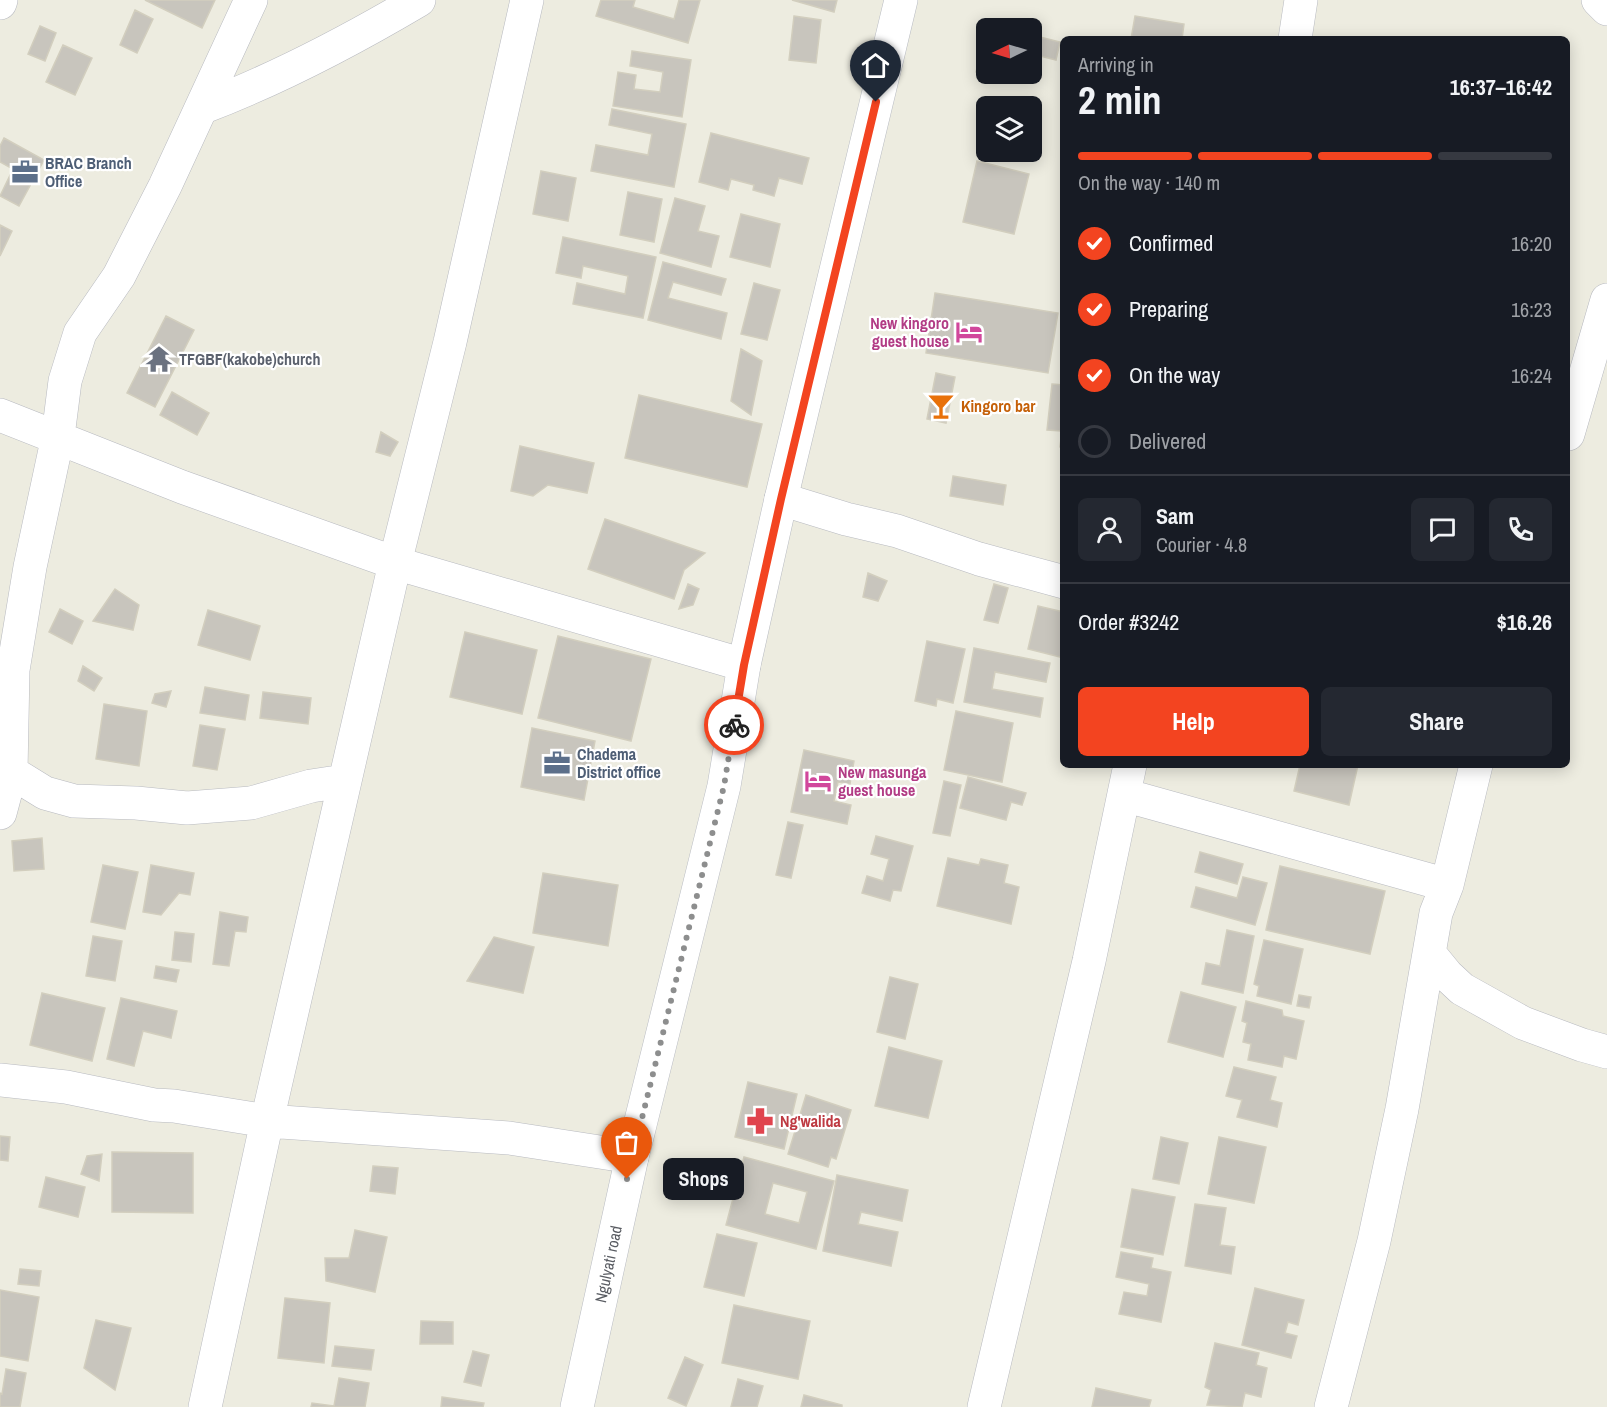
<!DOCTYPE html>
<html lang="en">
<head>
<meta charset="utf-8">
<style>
  :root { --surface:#171b24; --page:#242831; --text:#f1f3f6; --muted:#9ea1a6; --line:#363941; --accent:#f34420 }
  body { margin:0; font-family:"Archivo Narrow",sans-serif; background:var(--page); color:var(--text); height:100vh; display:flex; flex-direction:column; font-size:22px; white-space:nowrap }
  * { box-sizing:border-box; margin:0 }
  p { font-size:20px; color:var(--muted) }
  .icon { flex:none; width:33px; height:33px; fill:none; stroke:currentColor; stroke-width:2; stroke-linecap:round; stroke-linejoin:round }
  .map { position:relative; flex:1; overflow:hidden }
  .drawer { position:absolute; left:1060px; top:36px; width:510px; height:732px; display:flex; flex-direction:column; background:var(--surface); border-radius:9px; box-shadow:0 3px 15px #0003 }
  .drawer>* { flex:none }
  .needle { width:39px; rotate:265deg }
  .controls { position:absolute; left:976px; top:18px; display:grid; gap:12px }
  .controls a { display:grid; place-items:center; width:66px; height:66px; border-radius:9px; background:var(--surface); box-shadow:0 3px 15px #0003; font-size:30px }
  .pin { position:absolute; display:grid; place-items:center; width:51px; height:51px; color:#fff; margin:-62px -26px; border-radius:50% 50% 50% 0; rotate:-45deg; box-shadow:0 0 6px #0007 }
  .pin .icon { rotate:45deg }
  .courier { position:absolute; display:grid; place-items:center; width:60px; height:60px; margin:-30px; border:4px solid #f34420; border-radius:50%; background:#fff; color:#222; box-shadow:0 2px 8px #0007 }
  .bubble { position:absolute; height:42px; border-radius:9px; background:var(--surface); box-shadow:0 3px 15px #0003; font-size:20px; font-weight:700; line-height:42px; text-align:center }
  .summary em { font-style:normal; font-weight:700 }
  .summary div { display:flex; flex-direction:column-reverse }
  .summary { display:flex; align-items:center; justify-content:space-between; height:102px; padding:0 18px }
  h1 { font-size:39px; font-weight:700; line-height:45px }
  .bar { display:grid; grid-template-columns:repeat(4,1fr); gap:9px 6px; align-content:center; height:72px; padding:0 18px }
  .bar i { height:8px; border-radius:4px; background:var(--line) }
  .bar .on { background:var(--accent) }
  .bar p { grid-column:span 4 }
  .line { display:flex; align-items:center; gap:15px; padding:0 18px; border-top:2px solid var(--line) }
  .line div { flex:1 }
  .round { display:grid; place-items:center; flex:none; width:63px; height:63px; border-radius:9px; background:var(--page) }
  ol { padding:0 18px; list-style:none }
  li { display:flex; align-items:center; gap:18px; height:66px }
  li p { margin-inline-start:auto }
  li .icon { padding:6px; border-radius:50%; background:var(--accent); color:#fff; stroke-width:4 }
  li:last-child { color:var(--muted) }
  li i { width:33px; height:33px; border:3px solid var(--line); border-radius:50% }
  .primary-button { display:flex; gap:12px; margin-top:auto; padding:12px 18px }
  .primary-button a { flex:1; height:69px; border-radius:9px; background:var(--accent); color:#fff; font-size:24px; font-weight:700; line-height:69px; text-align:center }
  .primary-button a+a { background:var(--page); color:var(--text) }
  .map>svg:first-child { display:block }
</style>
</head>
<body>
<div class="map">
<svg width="1607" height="1407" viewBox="0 0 1607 1407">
  <rect width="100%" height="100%" fill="#edece0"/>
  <path fill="#c8c5bd" stroke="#d2cebe" stroke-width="1.5" fill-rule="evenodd" d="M145,0H215L202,28Z
    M601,0H635L633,7L674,19L679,0H700L688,43L596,16Z
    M792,0H837L834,12Z
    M135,10L153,19L137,53L120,45Z
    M794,16L821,20L816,63L789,60Z
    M1135,16L1184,24L1182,39H1131Z
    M40,26L56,33L45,61L28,54Z
    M987,29V74H1013L1011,80L976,72Z
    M1032,35L1060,42L1056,60L1032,54Z
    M63,45L92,58L75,95L46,82Z
    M632,51L691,60L682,117L613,106L618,72L636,75L634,89L660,92L663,72L630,66Z
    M612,109L686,124L674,187L591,171L596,145L648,155L652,134L609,125Z
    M711,133L809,158L802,184L779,178L774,196L753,190L754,185L731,179L728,190L699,182Z
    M4,138L44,160L19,206L0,196L13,169L0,162V146Z
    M977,161L1029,174L1014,234L963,222Z
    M541,171L576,178L568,221L533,214Z
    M628,192L662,199L654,242L620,235Z
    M675,198L705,206L698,231L719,236L711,267L660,253Z
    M741,214L780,224L770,267L730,257Z
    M0,225L12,231L0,256Z
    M563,237L656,257L643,318L573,304L577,283L625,294L628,276L583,266L581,278L556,273Z
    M663,262L726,279L721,295L673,282L668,298L727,313L721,339L648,320Z
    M754,283L780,290L767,340L741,334Z
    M935,293L1058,313L1048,373L926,353Z
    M166,316L194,330L155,407L127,393Z
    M741,349L762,361L751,415L731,401Z
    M936,373L955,377L946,423L927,419Z
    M1052,384L1064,385V448L1060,447L1062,431L1047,430Z
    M172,392L209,413L197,435L160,415Z
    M639,395L762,424L747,487L625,458Z
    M381,432L398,442L390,456L376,452Z
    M520,446L594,463L587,493L548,485L533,496L511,491Z
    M953,476L1006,485L1003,505L950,496Z
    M605,519L705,553L684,570L674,599L588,569Z
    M868,573L887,581L878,601L863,597Z
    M688,584L699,589L693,605L679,609Z
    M994,584L1008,588L998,623L984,620Z
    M115,589L139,605L133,630L93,621Z
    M1038,606L1064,612V658L1028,649Z
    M60,609L83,621L72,644L49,632Z
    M208,610L260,626L250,660L198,645Z
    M465,632L537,650L522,714L450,697Z
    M558,636L651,659L631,741L538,718Z
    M927,641L965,649L953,703L937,699L936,706L915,701Z
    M974,648L1050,663L1046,682L995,672L992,689L1043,698L1040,717L964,702Z
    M83,666L102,678L94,691L78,681Z
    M205,687L249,695L245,720L200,713Z
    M171,691L166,707L152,703L155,694Z
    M263,692L311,698L308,724L260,718Z
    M104,704L147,711L139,766L96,759Z
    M956,711L1013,723L1002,782L944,770Z
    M200,725L225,729L217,770L193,766Z
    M532,728L595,741L584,800L521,787Z
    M804,750L854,761L850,784L838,782L834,801L851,805L847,824L791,812Z
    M1300,765H1358L1349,805L1294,791Z
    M968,777L1026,793L1022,805L1011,802L1006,820L960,808Z
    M944,781L961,785L950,836L933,833Z
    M788,822L803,825L791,878L776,875Z
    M876,836L913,846L901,891L893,890L890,901L862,893L867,876L883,881L889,859L871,854Z
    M42,838L44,869L14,871L12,841Z
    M1200,852L1243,864L1237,884L1195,872Z
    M948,858L979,865L981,859L1008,865L1004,883L1019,887L1011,924L937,906Z
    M103,865L138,872L125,929L91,922Z
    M151,865L194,873L190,895L179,893L161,915L143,912Z
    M1280,866L1385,891L1370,954L1266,930Z
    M543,873L618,885L608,946L533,933Z
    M1243,877L1267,883L1255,925L1191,907L1196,887L1237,898Z
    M220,912L248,917L246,932L235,931L229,966L213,964Z
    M1227,930L1254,936L1243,993L1202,984L1206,963L1220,966Z
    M175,932L194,934L191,962L172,960Z
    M93,936L122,941L115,981L86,976Z
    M494,937L534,947L523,993L467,981Z
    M1264,940L1303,949L1291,1004L1257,996L1259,986L1254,984Z
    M156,966L179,970L176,982L154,978Z
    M890,977L918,984L905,1039L877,1032Z
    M1181,992L1236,1007L1223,1057L1168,1042Z
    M42,993L105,1008L92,1061L30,1045Z
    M1299,995L1311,997L1309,1008L1297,1006Z
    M121,998L177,1011L171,1038L143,1031L134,1066L107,1059Z
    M1246,1001L1282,1010L1283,1016L1304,1021L1296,1059L1284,1056L1282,1067L1248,1060L1251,1044L1243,1042L1247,1023L1242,1021Z
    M889,1047L942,1061L928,1118L875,1106Z
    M1234,1067L1276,1077L1270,1100L1282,1103L1277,1127L1237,1117L1242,1100L1226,1096Z
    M748,1082L797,1094L784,1149L735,1137Z
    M806,1095L851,1110L836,1159L831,1157L828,1167L788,1154Z
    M0,1136L10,1137L8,1161L0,1160Z
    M1161,1137L1188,1143L1179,1184L1153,1179Z
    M1219,1137L1266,1147L1254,1203L1208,1194Z
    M112,1152L193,1153V1213L112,1212Z
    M102,1154L99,1181L81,1174L87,1156Z
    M744,1157L834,1181L816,1249L726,1225ZM773,1183L807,1192L799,1223L765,1214Z
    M373,1166L398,1168L395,1194L370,1191Z
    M837,1175L908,1190L902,1221L861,1212L858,1224L898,1232L891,1266L823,1251Z
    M46,1177L85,1187L78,1217L39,1207Z
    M1132,1189L1175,1197L1163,1255L1121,1247Z
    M1195,1204L1226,1208L1220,1245L1235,1247L1231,1274L1185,1266Z
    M355,1230L387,1237L375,1292L326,1281L325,1258H349Z
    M717,1234L757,1243L744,1296L704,1287Z
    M1121,1252L1153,1258L1151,1268L1171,1272L1161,1322L1119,1314L1124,1292L1147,1296L1149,1284L1116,1277Z
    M20,1269L41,1271L39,1286L18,1284Z
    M1255,1288L1304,1300L1298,1325L1288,1322L1285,1333L1297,1336L1291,1358L1242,1345Z
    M0,1290L39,1297L28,1361L0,1356Z
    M285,1298L330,1303L324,1363L278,1358Z
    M734,1305L810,1321L798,1379L722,1363Z
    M96,1320L131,1328L115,1390L84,1368Z
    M421,1321L453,1322V1344H420Z
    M1215,1343L1259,1353L1256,1365L1267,1368L1261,1397L1245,1393L1242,1407L1207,1405L1211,1390L1205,1387Z
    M335,1346L374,1350L371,1370L332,1366Z
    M473,1351L489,1355L481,1386L464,1382Z
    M685,1357L703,1365L686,1406L668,1398Z
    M6,1369L26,1373L20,1407H0V1393L2,1394Z
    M339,1378L369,1383L365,1407H311L312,1403L334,1406Z
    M738,1379L763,1386L757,1407H731Z
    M1096,1388L1151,1400L1149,1407H1092Z
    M804,1395L842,1405V1407H801Z
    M442,1397L484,1403L483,1407H441Z"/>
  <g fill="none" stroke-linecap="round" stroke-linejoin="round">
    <defs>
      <path id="minor" d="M527,0L450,342L395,563L744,665
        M1598,0L1607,9
        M0,3L1,0
        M1295,39L1301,0
        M201,108C278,79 348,42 419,0
        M0,415L182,487L395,563L267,1121L205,1407
        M1568,434L1607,300
        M781,499L846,519L897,531L979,559L1064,582
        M11,772L45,793L74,801L136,803L187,808L251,803L311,786L344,781
        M1124,795L1447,885
        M0,813L11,772L13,670L30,567L58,436L65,381L80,333L119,276L165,186L251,0
        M1429,953L1447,975L1462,989L1523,1023L1582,1045L1607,1052
        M0,1080L66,1087L154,1105L174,1106L267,1121L509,1138L632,1157
        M984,1407L1089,961L1130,765
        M1331,1407L1374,1241L1402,1109L1436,913L1447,885L1476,765"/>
      <path id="secondary" d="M577,1407L632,1157L724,786L744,665L781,499L901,0"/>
    </defs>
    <use href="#minor" stroke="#b8bac0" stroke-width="34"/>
    <use href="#secondary" stroke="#b9bcc3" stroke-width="34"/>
    <use href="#minor" stroke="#fff" stroke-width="33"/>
    <use href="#secondary" stroke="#fff" stroke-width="33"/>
  </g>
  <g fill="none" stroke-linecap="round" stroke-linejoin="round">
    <path stroke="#8d8e8e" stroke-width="6" stroke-dasharray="0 10.8" d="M627,1179L724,786L734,725"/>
    <path stroke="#f34420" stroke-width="8" d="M734,725L744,665L781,499L876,102"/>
  </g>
  <defs>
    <symbol id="office-bare" viewBox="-9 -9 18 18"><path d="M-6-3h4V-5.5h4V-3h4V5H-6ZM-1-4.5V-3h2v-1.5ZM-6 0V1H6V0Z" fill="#5c6f8a" stroke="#fff" stroke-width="2.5" paint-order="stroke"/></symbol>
    <symbol id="hotel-bare" viewBox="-9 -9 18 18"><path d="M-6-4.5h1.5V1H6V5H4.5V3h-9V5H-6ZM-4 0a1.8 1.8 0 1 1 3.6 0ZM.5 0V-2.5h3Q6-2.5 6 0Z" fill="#d1479c" stroke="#fff" stroke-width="2.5" paint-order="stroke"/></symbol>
    <symbol id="temple-bare" viewBox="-9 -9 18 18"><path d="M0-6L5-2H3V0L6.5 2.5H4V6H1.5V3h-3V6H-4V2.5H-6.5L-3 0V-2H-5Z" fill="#6b7280" stroke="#fff" stroke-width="2.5" paint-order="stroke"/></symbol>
    <symbol id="bar-bare" viewBox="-9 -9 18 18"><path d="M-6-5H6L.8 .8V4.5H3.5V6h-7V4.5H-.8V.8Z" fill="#e8710a" stroke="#fff" stroke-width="2.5" paint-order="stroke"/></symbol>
    <symbol id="pharmacy-bare" viewBox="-9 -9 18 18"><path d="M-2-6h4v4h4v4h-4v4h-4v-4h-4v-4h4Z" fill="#e0444e" stroke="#fff" stroke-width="2.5" paint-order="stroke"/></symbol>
  </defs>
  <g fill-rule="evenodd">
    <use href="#office-bare" x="6" y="153" width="38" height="38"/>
    <use href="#hotel-bare" x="950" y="313" width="38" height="38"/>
    <use href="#temple-bare" x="140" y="340" width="38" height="38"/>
    <use href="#bar-bare" x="922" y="387" width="38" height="38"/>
    <use href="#office-bare" x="538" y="744" width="38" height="38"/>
    <use href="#hotel-bare" x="799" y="762" width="38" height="38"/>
    <use href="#pharmacy-bare" x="741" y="1102" width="38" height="38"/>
  </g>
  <g text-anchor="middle" stroke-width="4.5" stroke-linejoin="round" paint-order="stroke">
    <g font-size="16" font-weight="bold" fill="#4e5e75" stroke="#fff" text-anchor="start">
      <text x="45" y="169">BRAC Branch<tspan x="45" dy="18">Office</tspan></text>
      <text x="577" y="760">Chadema<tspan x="577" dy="18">District office</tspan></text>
    </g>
    <g font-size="16" font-weight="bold" fill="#b23c85" stroke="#fff" text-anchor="end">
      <text x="949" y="329">New kingoro<tspan x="949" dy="18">guest house</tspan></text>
      <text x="838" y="778" text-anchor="start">New masunga<tspan x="838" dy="18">guest house</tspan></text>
    </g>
    <g font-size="16" font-weight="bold" fill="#5b616d" stroke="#fff" text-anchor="start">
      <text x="179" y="365">TFGBF(kakobe)church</text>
    </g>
    <g font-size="16" font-weight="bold" fill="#c56008" stroke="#fff" text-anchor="start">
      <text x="961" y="412">Kingoro bar</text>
    </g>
    <g font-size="16" font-weight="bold" fill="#be3a42" stroke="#fff" text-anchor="start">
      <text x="780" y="1127">Ng'walida</text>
    </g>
    <g font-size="16" fill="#595c62" stroke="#fff">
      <text transform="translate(608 1264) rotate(-78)" y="6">Ngulyati road</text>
    </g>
  </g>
</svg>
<div class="controls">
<a><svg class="needle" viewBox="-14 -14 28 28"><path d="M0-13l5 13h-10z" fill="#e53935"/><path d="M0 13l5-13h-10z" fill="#9ea1a6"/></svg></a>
<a><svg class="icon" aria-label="layers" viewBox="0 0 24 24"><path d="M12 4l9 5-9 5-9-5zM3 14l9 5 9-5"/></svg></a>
</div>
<div class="pin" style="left:627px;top:1179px;background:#ea580c"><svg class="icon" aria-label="bag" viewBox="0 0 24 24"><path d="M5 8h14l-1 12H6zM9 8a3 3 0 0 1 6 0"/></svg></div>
<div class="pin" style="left:876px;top:102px;background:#1f2937"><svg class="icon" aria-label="home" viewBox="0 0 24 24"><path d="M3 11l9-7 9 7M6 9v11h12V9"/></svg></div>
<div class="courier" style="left:734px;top:725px"><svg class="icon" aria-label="bike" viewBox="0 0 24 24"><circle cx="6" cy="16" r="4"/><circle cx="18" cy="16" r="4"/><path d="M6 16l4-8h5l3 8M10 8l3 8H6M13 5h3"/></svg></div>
<div class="bubble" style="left:663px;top:1158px;width:81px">Shops</div>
<section class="drawer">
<div class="summary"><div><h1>2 min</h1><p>Arriving in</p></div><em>16:37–16:42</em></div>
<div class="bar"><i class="on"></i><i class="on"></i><i class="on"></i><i></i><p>On the way · 140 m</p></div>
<ol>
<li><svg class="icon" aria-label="check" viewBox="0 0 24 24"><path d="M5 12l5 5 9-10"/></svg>Confirmed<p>16:20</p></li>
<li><svg class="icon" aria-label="check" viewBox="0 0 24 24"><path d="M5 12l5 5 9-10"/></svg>Preparing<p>16:23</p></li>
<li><svg class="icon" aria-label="check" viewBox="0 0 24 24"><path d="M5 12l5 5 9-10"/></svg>On the way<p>16:24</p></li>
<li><i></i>Delivered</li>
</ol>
<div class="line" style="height:108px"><a class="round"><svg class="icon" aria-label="person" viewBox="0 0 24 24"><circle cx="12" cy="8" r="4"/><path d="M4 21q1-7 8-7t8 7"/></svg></a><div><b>Sam</b><p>Courier · 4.8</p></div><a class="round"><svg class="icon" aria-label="chat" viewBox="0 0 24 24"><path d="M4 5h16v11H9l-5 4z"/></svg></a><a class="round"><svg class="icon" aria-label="phone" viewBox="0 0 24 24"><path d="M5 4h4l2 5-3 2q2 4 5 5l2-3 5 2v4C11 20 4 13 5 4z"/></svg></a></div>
<div class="line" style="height:78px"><div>Order #3242</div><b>$16.26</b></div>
<div class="primary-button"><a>Help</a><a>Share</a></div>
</section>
</div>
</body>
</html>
